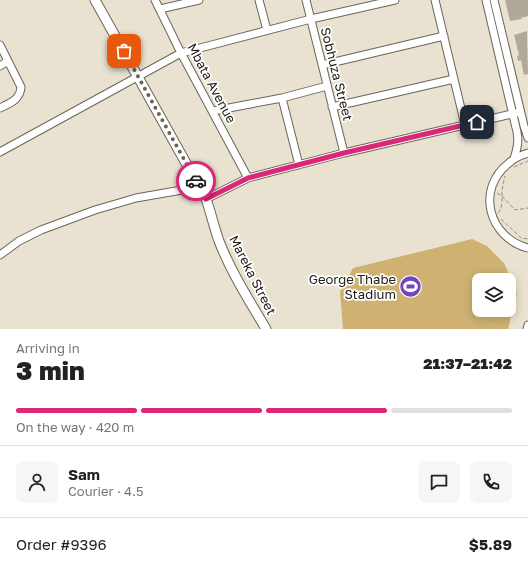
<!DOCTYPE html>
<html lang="en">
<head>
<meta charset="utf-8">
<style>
  :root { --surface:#fff; --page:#f6f6f6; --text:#222; --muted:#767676; --line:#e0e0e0; --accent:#db2777 }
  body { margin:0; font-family:"Golos Text",sans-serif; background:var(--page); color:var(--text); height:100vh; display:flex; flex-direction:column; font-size:15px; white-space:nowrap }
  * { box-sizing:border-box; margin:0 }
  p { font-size:13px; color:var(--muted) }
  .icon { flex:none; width:22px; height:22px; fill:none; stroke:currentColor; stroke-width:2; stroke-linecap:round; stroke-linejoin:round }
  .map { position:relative; height:329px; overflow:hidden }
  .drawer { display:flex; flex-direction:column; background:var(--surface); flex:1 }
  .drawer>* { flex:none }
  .fabs { position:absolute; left:472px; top:273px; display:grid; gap:8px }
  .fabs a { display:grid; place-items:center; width:44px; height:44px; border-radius:8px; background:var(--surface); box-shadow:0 2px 10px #0003; font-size:20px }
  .pin { position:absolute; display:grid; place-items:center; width:34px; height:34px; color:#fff; margin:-17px; border-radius:8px; box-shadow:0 2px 6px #0006 }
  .courier { position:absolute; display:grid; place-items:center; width:40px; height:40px; margin:-20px; border:3px solid #db2777; border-radius:50%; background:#fff; color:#222; box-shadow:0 1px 5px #0007 }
  .headline em { font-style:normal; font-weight:800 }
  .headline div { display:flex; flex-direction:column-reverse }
  .headline { display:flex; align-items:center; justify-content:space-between; height:68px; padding:0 16px }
  h1 { font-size:26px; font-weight:800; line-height:30px }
  .bar { display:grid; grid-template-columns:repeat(4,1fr); gap:6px 4px; align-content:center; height:48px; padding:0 16px }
  .bar i { height:5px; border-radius:3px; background:var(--line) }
  .bar .current { background:var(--accent) }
  .bar p { grid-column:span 4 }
  .line { display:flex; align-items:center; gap:10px; padding:0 16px; border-top:1px solid var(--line) }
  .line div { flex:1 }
  .round { display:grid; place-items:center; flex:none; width:42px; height:42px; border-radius:8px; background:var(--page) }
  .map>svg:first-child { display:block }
</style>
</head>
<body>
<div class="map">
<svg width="528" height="329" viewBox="0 0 528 329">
  <rect width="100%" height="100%" fill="#eae2d0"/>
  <path fill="#cfb271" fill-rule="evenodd" d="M472,239L487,246L504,263L517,293L508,329H343L340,292L353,268ZM479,280H509V310H479Z"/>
  <path fill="#b0a998" d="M505,0H528V16L521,18L522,19L510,21Z
    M527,31L528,74L524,75L521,60L518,61L517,56L519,55L514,35Z"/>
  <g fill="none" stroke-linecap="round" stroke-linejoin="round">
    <defs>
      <path id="minor" d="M155,0L181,53L248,178
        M259,0L267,30
        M306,0L344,153
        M435,0L465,125
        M486,0L517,132C519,142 517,149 514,159
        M494,0L524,126L528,138
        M160,9L199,0
        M0,45L21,87C20,100 10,103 0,108
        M322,65L444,36
        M0,66L8,61
        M282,98L299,165
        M332,107L454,79
        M213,111L282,98L327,86
        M0,152L181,53L311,19L395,0
        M528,153C521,155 514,158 509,163C475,189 489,238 528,248
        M206,199L248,178L344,153L520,112
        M0,255L19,241L41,230L95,210L136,198L199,187
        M527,329L528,325"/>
      <path id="major" d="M95,0L206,199C211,213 214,227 219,241C231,272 249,300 266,329"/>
    </defs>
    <use href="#minor" stroke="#6c6556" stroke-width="9"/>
    <use href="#major" stroke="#6c6556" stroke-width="11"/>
    <path stroke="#969083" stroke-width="1" stroke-dasharray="4 2" stroke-linecap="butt" d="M514,167L528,161
      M497,193L502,196L515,210L528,208
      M498,213C503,207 502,200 502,193C502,187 504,181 505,176
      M501,219L516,233L521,238L528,239"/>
    <use href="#minor" stroke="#fff" stroke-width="7"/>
    <use href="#major" stroke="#fff" stroke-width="9"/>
  </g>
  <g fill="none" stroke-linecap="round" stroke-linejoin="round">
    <path stroke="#69645a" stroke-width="4" stroke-dasharray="0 7.2" d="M124,51L196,181"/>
    <path stroke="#db2777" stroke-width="5" d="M196,181L206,199L248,178L344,153L477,122"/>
  </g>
  <defs>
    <symbol id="stadium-disc" viewBox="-11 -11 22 22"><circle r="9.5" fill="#7045bd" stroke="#fff"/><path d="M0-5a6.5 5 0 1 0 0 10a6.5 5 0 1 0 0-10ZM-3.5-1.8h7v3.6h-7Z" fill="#fff"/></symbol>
  </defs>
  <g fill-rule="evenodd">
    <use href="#stadium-disc" x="398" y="274" width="25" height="25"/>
  </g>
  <g text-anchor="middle" stroke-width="3.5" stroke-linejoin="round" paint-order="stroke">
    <g font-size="13" fill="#23201a" stroke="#fff">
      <text transform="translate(337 74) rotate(76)" y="5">Sobhuza Street</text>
      <text transform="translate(212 83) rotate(62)" y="5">Mbata Avenue</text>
      <text transform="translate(253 275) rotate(63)" y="5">Mareka Street</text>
    </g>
    <g font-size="13" fill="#23201a" stroke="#fff" text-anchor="end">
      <text x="396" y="284">George Thabe<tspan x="396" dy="15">Stadium</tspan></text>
    </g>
  </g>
</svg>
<div class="fabs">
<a><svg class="icon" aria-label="layers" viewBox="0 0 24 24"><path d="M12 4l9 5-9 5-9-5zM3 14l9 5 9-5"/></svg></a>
</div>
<div class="pin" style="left:124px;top:51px;background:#ea580c"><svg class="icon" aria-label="bag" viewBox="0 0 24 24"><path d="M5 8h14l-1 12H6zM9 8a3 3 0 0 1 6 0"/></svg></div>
<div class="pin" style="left:477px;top:122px;background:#1f2937"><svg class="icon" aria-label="home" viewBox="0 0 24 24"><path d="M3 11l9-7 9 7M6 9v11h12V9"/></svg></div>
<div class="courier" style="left:196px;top:181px"><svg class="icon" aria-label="car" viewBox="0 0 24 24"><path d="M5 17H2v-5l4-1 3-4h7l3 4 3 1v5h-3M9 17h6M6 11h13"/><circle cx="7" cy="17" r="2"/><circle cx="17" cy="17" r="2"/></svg></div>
</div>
<section class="drawer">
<div class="headline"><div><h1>3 min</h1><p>Arriving in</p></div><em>21:37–21:42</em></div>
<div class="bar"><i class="current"></i><i class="current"></i><i class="current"></i><i></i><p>On the way · 420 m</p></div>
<div class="line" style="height:72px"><a class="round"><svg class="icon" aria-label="person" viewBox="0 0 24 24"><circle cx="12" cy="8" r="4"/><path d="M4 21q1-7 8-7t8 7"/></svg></a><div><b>Sam</b><p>Courier · 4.5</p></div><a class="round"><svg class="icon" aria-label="chat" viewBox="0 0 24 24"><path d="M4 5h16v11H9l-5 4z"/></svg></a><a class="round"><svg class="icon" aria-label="phone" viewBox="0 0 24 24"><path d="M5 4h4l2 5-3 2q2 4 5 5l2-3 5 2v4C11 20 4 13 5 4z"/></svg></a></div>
<div class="line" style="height:52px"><div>Order #9396</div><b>$5.89</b></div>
</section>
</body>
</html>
